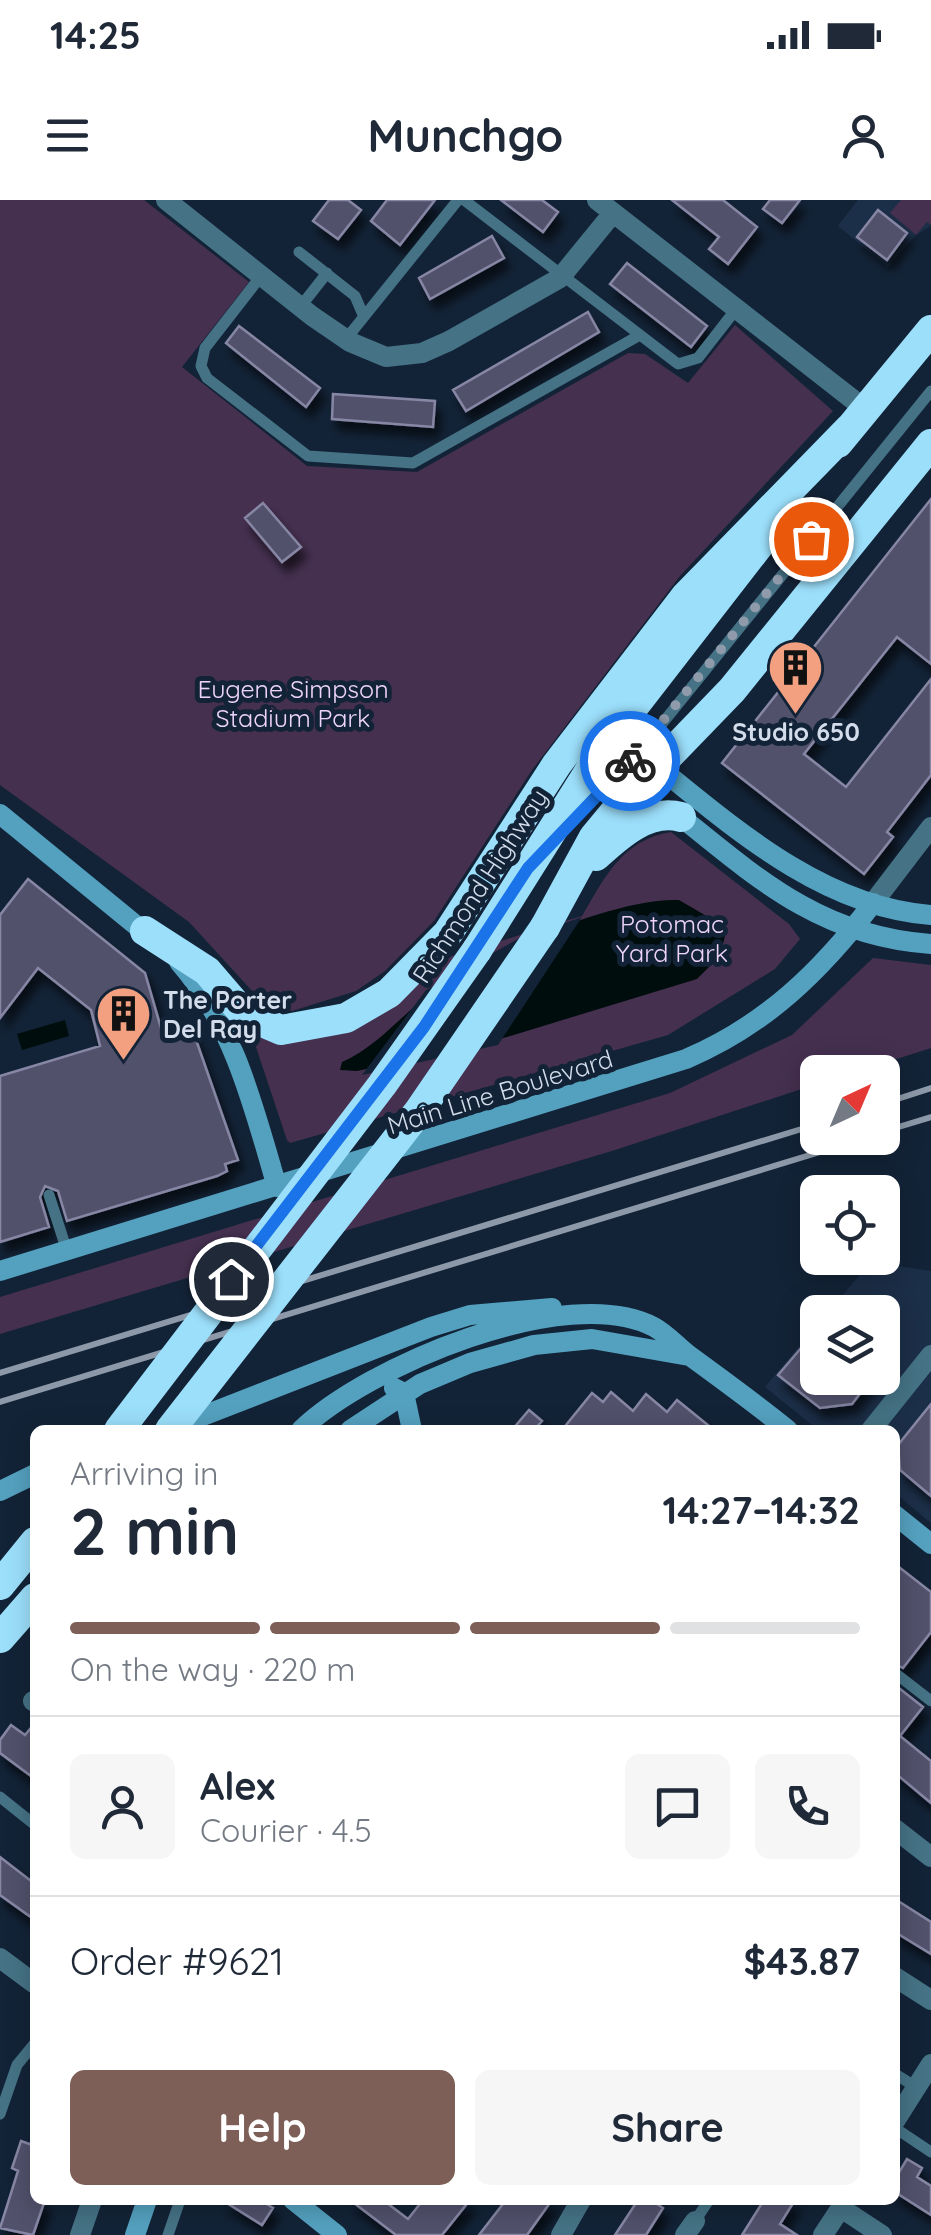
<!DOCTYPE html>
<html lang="en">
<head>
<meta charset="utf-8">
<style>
  :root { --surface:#fff; --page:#f6f6f7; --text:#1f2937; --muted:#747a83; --line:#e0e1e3; --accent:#7e5f58 }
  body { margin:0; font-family:Quicksand,sans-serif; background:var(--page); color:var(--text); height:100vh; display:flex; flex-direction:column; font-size:38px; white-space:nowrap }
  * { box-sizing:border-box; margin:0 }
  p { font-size:32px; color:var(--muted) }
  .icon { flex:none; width:55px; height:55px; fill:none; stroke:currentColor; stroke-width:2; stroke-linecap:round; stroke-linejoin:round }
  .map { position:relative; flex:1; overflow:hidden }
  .side { position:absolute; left:30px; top:1225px; width:870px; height:780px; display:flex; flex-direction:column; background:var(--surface); border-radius:15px; box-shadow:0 5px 25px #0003 }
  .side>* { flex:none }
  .needle { width:65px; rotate:44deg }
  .controls { position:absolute; left:800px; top:855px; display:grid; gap:20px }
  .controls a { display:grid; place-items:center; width:100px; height:100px; border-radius:15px; background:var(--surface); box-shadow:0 5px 25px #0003; font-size:50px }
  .pin { position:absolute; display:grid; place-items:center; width:85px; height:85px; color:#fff; margin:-42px; border:5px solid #fff; border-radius:50%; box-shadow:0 2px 10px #0007 }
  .courier { position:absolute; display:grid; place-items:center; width:100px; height:100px; margin:-50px; border:8px solid #1a73e8; border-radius:50%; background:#fff; color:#222; box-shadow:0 2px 12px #0007 }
  .headline em { font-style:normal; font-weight:700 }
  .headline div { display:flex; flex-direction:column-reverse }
  .headline { display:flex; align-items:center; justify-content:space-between; height:170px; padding:0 40px }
  h1 { font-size:65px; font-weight:700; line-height:75px }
  .bar { display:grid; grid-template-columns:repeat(4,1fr); gap:15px 10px; align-content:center; height:120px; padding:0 40px }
  .bar i { height:12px; border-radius:8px; background:var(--line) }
  .bar .active { background:var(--accent) }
  .bar p { grid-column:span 4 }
  .line { display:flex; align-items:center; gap:25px; padding:0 40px; border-top:2px solid var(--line) }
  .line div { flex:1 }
  .round { display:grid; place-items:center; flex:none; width:105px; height:105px; border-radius:15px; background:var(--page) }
  .primary-button { display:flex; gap:20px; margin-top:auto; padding:20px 40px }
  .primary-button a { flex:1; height:115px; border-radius:15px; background:var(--accent); color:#fff; font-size:40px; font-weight:700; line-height:115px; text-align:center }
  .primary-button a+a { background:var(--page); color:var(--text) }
  .status { display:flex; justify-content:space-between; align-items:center; height:70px; padding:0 50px; background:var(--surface); direction:ltr }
  .status svg { height:28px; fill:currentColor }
  header { display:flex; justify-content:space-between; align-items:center; height:130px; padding:0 40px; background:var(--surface); font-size:45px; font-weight:700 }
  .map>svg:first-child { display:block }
</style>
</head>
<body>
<div class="status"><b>14:25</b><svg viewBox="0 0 49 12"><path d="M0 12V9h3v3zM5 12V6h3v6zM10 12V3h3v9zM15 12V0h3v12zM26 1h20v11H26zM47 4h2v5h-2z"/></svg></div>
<header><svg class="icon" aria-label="menu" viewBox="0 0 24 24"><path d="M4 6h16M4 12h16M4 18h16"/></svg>Munchgo<svg class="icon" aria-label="person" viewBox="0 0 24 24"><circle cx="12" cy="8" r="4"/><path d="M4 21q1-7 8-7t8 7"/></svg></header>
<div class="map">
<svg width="931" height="2035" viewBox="0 0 931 2035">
  <defs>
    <filter id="shadow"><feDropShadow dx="5.5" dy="10" stdDeviation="5" flood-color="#0009"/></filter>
  </defs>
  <rect width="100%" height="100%" fill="#132337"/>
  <path fill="#1c2f48" d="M858,0H931V26L916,35L888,67L838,26Z
    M871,1062L931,1071V1323L895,1293V1230H818L765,1187L817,1125L818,1178H882V1112H828Z"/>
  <path fill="#453050" d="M0,0H144L249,82L182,167L307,266L417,272L628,153L645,154L688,183L735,125L833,211L680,376L532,570L434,721L385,771L356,791L292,811L264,804L189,722L0,585Z
    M901,0H931V25L927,22L916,35L890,13Z
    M671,632L789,724L800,739L775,769L668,835L290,943L287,940L254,841L256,831L273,837L436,761L582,716C605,677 622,640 671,632Z
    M873,758L931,765V848L856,872H818L817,884L615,950L0,1134V1097L670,893L792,835Z"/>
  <path fill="#000d0d" d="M679,700L715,721L725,736L720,756L697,779L484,844L357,871L340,870L342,862C376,847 398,819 427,796C479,756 615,697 679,700Z
    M65,820L69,836L22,850L17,834Z"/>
  <path fill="#132337" d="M582,717L498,845L362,875L426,790L518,739Z"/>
  <path fill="#51516c" stroke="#8787a5" stroke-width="2.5" filter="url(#shadow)" d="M329,0H348L361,10L338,39L313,21Z
    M387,0H435L400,45L371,21Z
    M501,0H542L558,12L543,32Z
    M672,0H723L757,27L728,64L709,49L719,37Z
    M770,0H800L782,23L763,9Z
    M878,10L907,33L887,60L857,37Z
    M492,36L504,58L430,99L419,78Z
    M627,63L707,126L691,147L610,84Z
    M588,112L599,132L466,211L453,190Z
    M239,126L320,188L306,207L226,143Z
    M333,194L435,201L433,227L332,219Z
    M931,299V464L897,437L804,554L846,587L931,479V575L887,632L893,637L864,674L722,563Z
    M263,303L301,347L282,362L245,318Z
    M28,679L145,773L163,835L186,830L194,834L238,960L225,964L227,971L217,976L67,1021L58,991L45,986L40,997L49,1027L0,1042V876L100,846L91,810L38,768L0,818V715Z
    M802,1147L818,1160V1178H872L852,1204L820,1208L778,1175Z
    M611,1192L633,1211L646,1194L667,1212L677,1200L714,1230H562L592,1193L603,1202Z
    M931,1204V1296L900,1270L898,1245Z
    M529,1210L542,1221L534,1230H512Z
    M895,1364L931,1392V1432L903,1468L895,1464Z
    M895,1485L923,1507L900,1536L931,1561V1603L895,1573Z
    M35,1523V1579L0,1553V1540L11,1525L25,1535Z
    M0,1657L35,1684V1720L0,1695Z
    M895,1699L931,1722V1754L895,1732Z
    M21,1941L35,1946V2000H45L33,2035L0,2028L18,1971L12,1968Z
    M907,1959L922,1968L917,1977L931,1986V2015L895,1992V1979Z
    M222,2000H260L273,2008L262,2025Z
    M350,2000H383L408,2019L423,2000H470L442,2035H396Z
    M506,2000H552L527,2035H479Z
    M638,2000H651L663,2008L646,2035H615Z
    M764,2000H795L780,2024L797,2035H742Z"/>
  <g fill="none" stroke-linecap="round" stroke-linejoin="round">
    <path stroke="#457385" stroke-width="11" d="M464,0L678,164L698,158L737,108
      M299,52L355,96L364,117
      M261,76L205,148L201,166L207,178L308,256L413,263L640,135
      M301,106L327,73
      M346,139L458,0
      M572,622L640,551L931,191
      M49,995L67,1051
      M895,1473L931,1501
      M0,1597L35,1625
      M895,1874L916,1887
      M0,1914L17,1865L35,1843
      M895,1928L931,1952
      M695,2021L709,2000
      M168,2035L180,2000"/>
    <path stroke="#457385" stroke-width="20" d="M166,0L312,116L350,142L386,157L422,153L449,141L560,78L613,13
      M597,0L865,209
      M873,703L931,627
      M871,1230L931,1155
      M33,1501L35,1502
      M895,1629L931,1657
      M0,1758L35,1784
      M895,1777L931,1800
      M895,1921L931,1864
      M841,2008L882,2035
      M80,2035L92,2000
      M561,2035L581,2000
      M685,2035L695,2021
      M823,2035L846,2000"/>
    <path stroke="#54a1bf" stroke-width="20" d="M614,532C709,604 807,706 931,715
      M0,614L154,740
      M681,617C760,681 824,737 931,744
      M179,762C234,825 254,908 277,987
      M0,1071L686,859C766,825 821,771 873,703
      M394,1188L404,1193L412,1230
      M177,1226L431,1127L470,1115L552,1108
      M301,1230C366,1167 567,1081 654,1127C667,1134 678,1147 690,1156C723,1180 756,1204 788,1230
      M350,1230L420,1184L470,1163L534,1145L592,1139L689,1156
      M0,1291L35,1274
      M895,1315L931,1344
      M293,2000L337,2035
      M135,2035L147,2000"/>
    <path stroke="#9cdffb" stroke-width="30" d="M838,243L931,130
      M596,656C618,636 648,608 681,617
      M545,727L594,637L618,608L732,490L931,244
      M145,731L207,771L244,814L281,830L346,818L389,793L448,733L557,564L685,397L850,228
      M477,750L614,532L773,327
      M0,1385L35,1342
      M0,1438L35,1398"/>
    <path stroke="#8d99a9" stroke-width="6" d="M882,904L931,888
      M882,932L931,917
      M0,1173L818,924
      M0,1202L866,938"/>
    <path stroke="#9cdffb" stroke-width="30" d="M119,1230L382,885L477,750
      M170,1230L419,911L545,727"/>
  </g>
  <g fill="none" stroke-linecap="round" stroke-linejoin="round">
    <path stroke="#8f9bab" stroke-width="10" stroke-dasharray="0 18" d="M630,561L811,339"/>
    <path stroke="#1a73e8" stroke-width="12" d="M231,1079L424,827L528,668L630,561"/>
  </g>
  <defs>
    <symbol id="building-pin" viewBox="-11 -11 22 30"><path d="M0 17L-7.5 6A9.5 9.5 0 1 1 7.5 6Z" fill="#f2a080" stroke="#132337"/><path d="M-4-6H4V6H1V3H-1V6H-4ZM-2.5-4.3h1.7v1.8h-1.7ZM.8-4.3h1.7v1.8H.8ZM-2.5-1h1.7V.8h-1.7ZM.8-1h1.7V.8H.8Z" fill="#111"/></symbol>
  </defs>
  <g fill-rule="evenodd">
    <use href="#building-pin" x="764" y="436" width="63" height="86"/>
    <use href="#building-pin" x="92" y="782" width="63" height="86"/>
  </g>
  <g text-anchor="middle" stroke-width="10" stroke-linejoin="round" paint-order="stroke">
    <g font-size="25" fill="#eed4fb" stroke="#132337">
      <text x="293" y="498">Eugene Simpson<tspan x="293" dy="29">Stadium Park</tspan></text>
      <text x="672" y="733">Potomac<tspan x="672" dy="29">Yard Park</tspan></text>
    </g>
    <g font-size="25" font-weight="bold" fill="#d2dcea" stroke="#132337">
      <text x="796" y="541">Studio 650</text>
      <text x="163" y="809" text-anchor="start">The Porter<tspan x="163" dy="29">Del Ray</tspan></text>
    </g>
    <g font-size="25" fill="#d2dcea" stroke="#132337">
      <text transform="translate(480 686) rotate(-57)" y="9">Richmond Highway</text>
      <text transform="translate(500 892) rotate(-17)" y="9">Main Line Boulevard</text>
    </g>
  </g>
</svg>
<div class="controls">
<a><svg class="needle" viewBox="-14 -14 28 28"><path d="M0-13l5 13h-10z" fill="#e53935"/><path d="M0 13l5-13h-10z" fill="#747a83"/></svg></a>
<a><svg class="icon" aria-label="locate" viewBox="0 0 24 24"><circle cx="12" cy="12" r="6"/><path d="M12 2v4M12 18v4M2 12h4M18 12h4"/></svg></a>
<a><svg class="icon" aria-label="layers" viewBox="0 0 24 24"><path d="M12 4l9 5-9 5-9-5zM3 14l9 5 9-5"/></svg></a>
</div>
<div class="pin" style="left:811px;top:339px;background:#ea580c"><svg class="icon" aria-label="bag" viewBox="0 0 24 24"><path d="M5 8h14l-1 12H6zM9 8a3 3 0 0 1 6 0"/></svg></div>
<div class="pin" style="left:231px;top:1079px;background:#1f2937"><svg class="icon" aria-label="home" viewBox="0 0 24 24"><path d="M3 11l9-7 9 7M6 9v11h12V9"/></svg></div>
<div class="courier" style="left:630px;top:561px"><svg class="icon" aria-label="bike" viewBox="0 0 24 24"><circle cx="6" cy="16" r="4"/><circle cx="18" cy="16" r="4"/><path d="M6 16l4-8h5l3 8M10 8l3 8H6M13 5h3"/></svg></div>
<section class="side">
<div class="headline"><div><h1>2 min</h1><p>Arriving in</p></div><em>14:27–14:32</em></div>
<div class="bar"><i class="active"></i><i class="active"></i><i class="active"></i><i></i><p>On the way · 220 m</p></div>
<div class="line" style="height:180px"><a class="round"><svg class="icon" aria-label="person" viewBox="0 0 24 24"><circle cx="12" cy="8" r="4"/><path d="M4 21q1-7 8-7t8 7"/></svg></a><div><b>Alex</b><p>Courier · 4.5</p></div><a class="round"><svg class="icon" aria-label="chat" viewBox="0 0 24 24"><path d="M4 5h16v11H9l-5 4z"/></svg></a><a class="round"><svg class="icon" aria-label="phone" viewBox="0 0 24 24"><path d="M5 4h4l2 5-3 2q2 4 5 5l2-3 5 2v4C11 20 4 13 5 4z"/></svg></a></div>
<div class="line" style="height:130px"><div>Order #9621</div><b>$43.87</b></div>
<div class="primary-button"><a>Help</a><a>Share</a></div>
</section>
</div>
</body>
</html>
